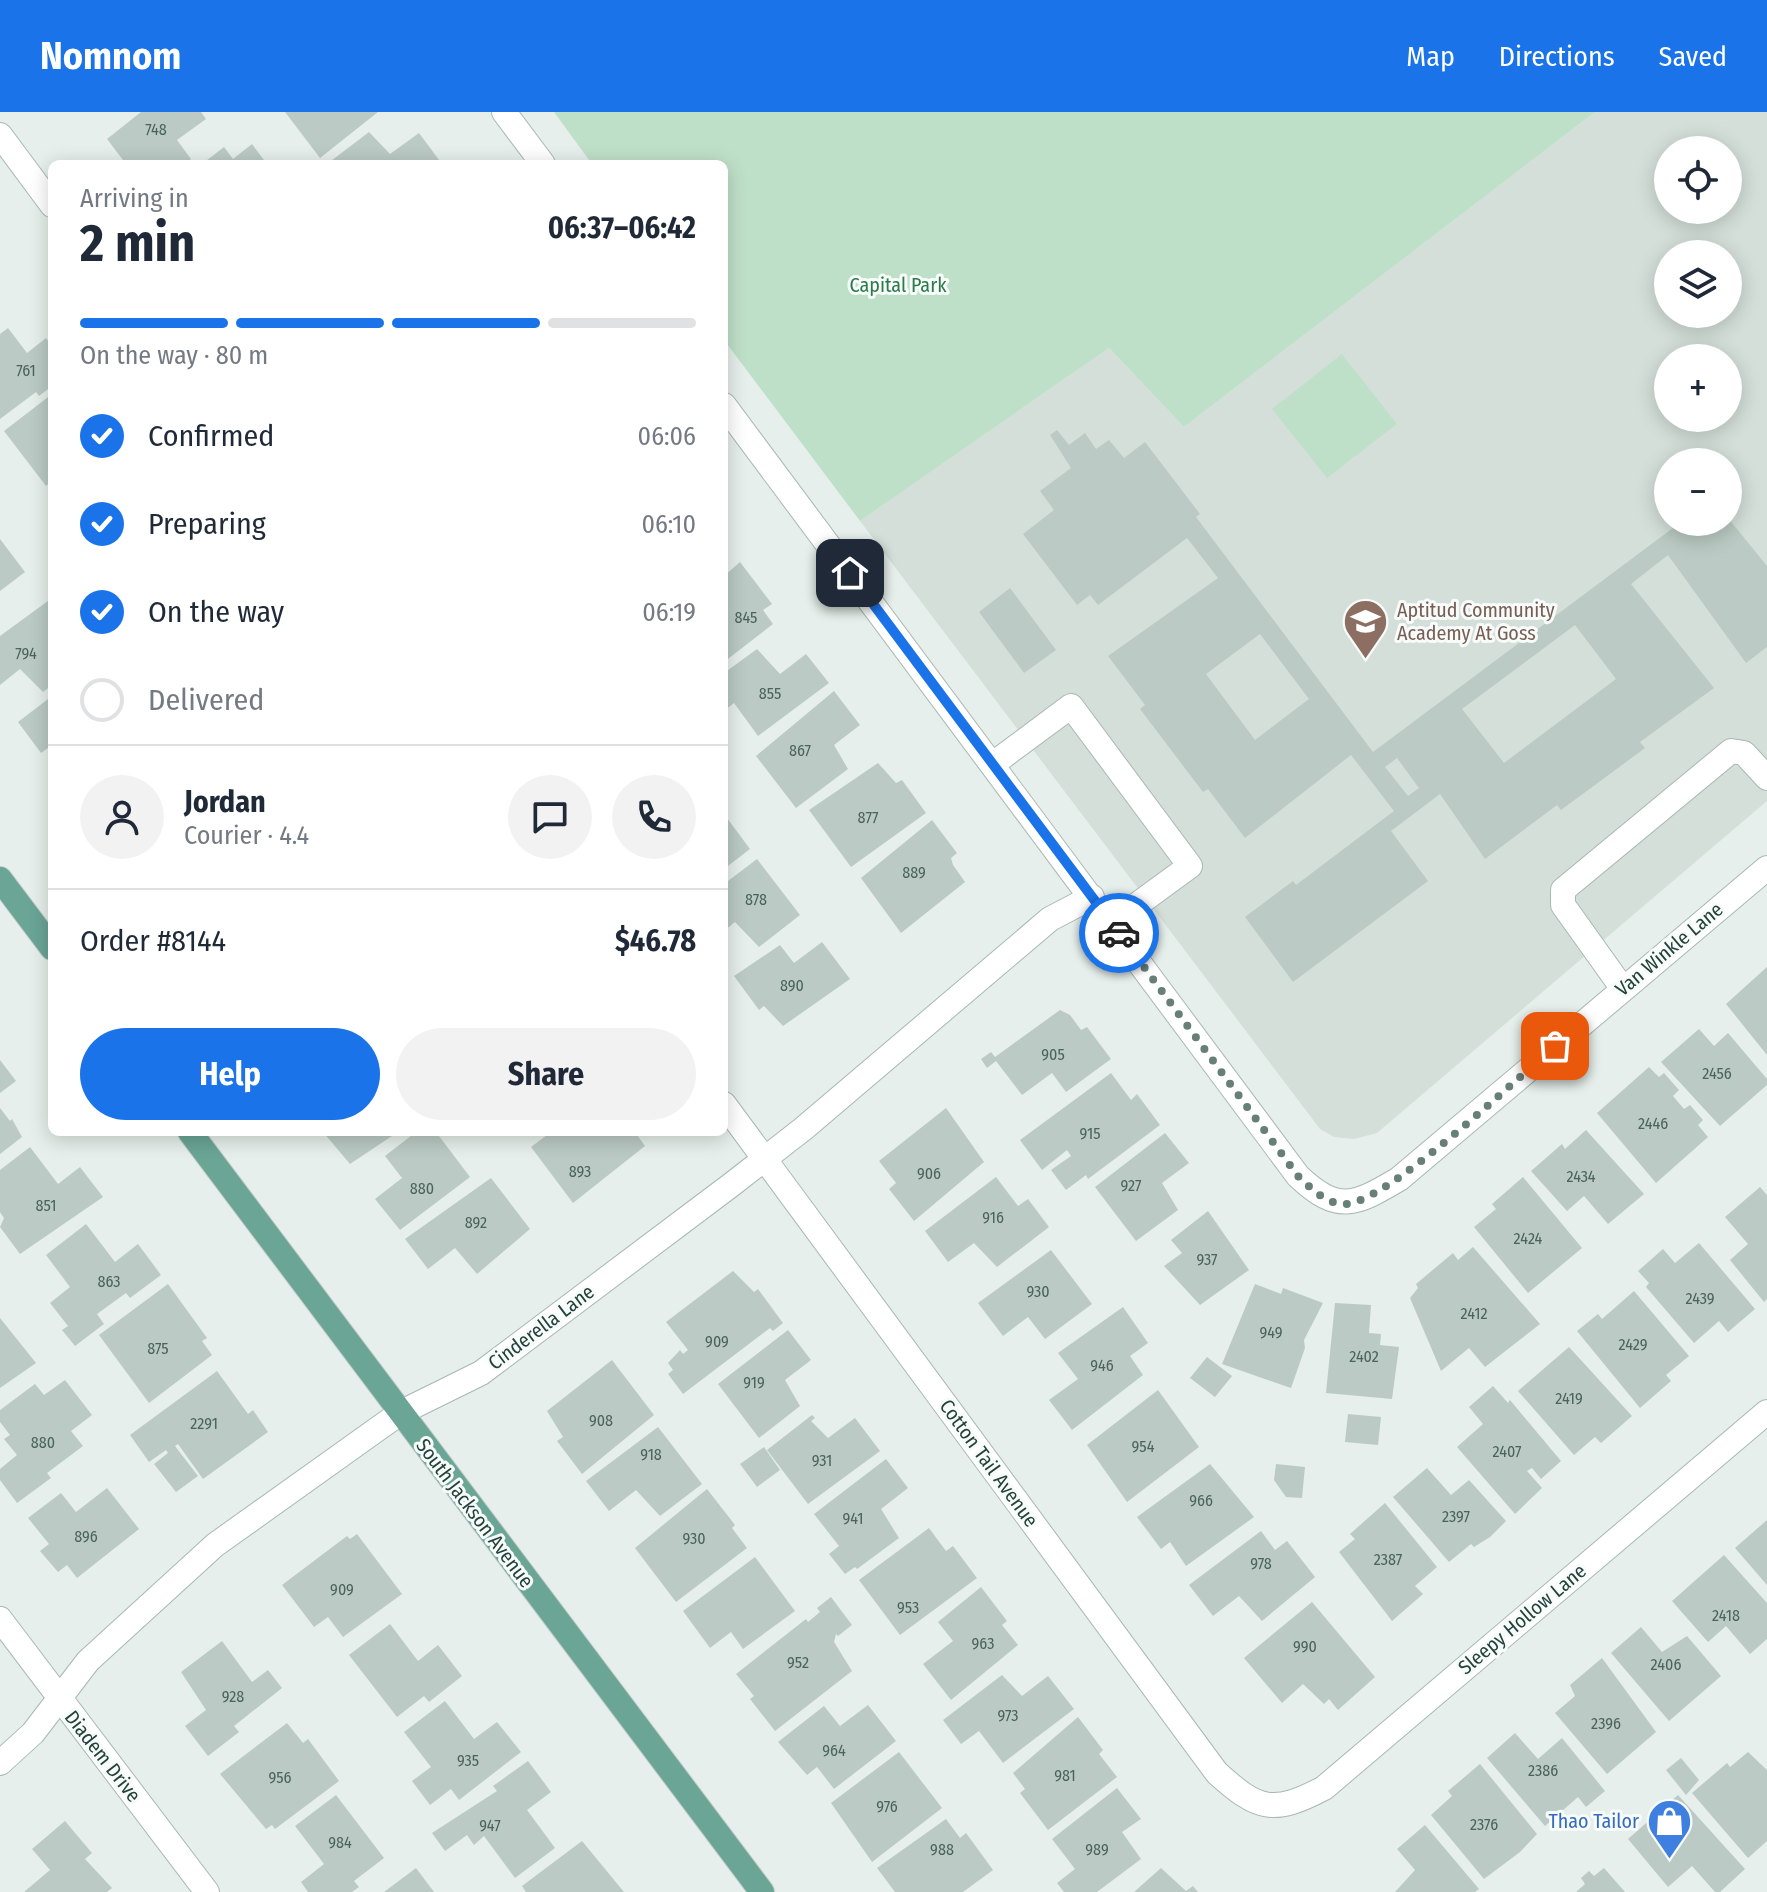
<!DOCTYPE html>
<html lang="en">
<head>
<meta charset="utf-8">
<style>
  :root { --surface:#fff; --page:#f2f2f3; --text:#1f2937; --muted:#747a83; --line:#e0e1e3; --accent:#1a73e8 }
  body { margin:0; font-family:"Fira Sans Condensed",sans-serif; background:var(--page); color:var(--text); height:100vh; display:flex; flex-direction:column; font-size:30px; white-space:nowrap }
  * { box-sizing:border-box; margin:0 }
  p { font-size:26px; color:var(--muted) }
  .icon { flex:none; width:44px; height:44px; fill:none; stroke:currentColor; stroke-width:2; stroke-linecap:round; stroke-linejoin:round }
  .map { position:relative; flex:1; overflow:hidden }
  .panel { position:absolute; left:48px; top:48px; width:680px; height:976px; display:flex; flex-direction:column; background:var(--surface); border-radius:12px; box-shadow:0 4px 20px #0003 }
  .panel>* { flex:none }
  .fabs { position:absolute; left:1654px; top:24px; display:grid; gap:16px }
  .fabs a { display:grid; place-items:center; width:88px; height:88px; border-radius:50%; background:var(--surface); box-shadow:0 4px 20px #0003; font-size:40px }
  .pin { position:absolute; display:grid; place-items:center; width:68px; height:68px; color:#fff; margin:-34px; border-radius:16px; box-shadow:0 4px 12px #0006 }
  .courier { position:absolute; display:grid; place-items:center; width:80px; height:80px; margin:-40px; border:6px solid #1a73e8; border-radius:50%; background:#fff; color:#222; box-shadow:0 2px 10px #0007 }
  .headline em { font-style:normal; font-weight:700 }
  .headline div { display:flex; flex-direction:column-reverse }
  .headline { display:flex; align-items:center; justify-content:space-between; height:136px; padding:0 32px }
  h1 { font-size:52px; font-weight:700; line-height:60px }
  .bar { display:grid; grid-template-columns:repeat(4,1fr); gap:12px 8px; align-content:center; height:96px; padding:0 32px }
  .bar i { height:10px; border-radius:6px; background:var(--line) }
  .bar .on { background:var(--accent) }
  .bar p { grid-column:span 4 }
  .line { display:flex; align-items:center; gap:20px; padding:0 32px; border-top:2px solid var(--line) }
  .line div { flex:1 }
  .round { display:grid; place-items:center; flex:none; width:84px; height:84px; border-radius:42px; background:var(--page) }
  ol { padding:0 32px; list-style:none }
  li { display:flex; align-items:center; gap:24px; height:88px }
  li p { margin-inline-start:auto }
  li .icon { padding:8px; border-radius:50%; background:var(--accent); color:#fff; stroke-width:4 }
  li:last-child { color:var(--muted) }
  li i { width:44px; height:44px; border:4px solid var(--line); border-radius:50% }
  .action { display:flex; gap:16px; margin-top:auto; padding:16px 32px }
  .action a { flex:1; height:92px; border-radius:48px; background:var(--accent); color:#fff; font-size:32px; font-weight:700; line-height:92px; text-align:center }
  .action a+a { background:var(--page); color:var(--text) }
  header { display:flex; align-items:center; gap:48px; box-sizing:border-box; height:112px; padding:0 40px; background:var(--accent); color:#fff }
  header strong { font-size:38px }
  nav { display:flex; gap:44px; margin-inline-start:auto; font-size:28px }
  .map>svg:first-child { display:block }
</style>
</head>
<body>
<header>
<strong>Nomnom</strong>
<nav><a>Map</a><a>Directions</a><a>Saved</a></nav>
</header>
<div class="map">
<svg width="1767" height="1780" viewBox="0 0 1767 1780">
  <rect width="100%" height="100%" fill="#e6efeb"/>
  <path fill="#d4dfda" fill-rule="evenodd" d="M1595,0H1767V689L1377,1021L1354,1027L1334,1025L1320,1017L860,409L1109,236L1184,315ZM1668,38H1728V98H1668ZM1668,142H1728V202H1668ZM1668,246H1728V306H1668ZM1668,350H1728V410H1668Z"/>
  <path fill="#bfe0c8" d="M554,0H1595L1184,315L1109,236L860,409L724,228V52H592Z
    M1342,242L1397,312L1327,366L1272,297Z"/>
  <path fill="#bbcac4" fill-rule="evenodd" d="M141,0H201L206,7L177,28L191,47L184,52H126L107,27Z
    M285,0H378L320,46Z
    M369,20L390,42L419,21L442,52H327Z
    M252,32L267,52H202L224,35L233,47Z
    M8,216L27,241L46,226L52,234V274L39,284L36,280L0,307V222Z
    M52,282V369L46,374L4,319Z
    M1057,318L1069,333L1085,321L1096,337L1109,328L1124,346L1145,330L1200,402L1196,405L1373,640L1681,410H1728V406L1767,454V535L1746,551L1668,443L1631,472L1714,576L1640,630L1645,636L1561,698L1557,693L1485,747L1440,682L1391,719L1428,769L1293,870L1245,805L1293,769L1296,773L1394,699L1351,643L1245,726L1208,677L1203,680L1140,597L1145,593L1108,544L1218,466L1187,426L1098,493L1090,483L1077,493L1023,422L1054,398L1040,379L1071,356L1050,323ZM1575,513L1616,567L1504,651L1462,597ZM1260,522L1309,587L1255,628L1206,562ZM1397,646L1419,676L1408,684L1385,655Z
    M0,427L25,460L0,479Z
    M740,450L772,492L763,498L773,512L724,550V464Z
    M1010,476L1056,538L1024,561L979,500Z
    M52,486V573L43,580L20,557L0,573V524Z
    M757,537L780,562L806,542L829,571L758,624L734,591L724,599V561Z
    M834,579L860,613L834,633L848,657L796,696L756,644Z
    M52,584V633L41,641L18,610Z
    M878,651L896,671L902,668L926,701L851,755L809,698Z
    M724,702L750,737L724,757Z
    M932,708L957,741L951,746L953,753L965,770L901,821L861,766Z
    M757,747L800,803L759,835L735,810L724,819V772Z
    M822,830L850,867L783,914L764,894L759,898L734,864L780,833L794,851Z
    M1767,855V943L1726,892Z
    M1060,898L1070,903L1081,918L1087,915L1111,947L1066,980L1052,961L1022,983L996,949L987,956L981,947L991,940L995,945Z
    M1699,917L1714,934L1728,921L1767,967V973L1720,1014L1661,950Z
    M0,948L16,969L0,981Z
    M1649,955L1659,965L1664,961L1679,978L1673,984L1684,997L1690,993L1703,1008L1698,1013L1708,1025L1656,1071L1597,1001Z
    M1111,961L1131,988L1137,982L1160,1013L1088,1067L1086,1063L1066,1078L1051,1058L1071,1044L1067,1038L1042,1058L1020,1028Z
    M0,996L10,1009L12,1007L22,1025L0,1042Z
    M946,996L984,1050L914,1109L889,1077L896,1071L879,1049Z
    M1586,1018L1644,1082L1608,1112L1584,1084L1567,1099L1531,1059L1562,1032L1565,1037Z
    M323,1020H398L350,1052Z
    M416,1020H436L470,1065L400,1118L375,1087L402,1066L385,1044Z
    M551,1020H635L645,1034L573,1091L531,1035Z
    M1165,1021L1189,1051L1162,1071L1178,1098L1136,1129L1095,1075Z
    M30,1035L58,1072L80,1055L103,1085L20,1142L0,1115L4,1106L0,1100V1058Z
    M996,1065L1018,1094L1028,1087L1049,1115L997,1155L974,1131L948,1150L925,1119Z
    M1523,1065L1582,1136L1528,1181L1474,1115L1496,1097L1492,1092Z
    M491,1066L530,1117L477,1162L455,1136L428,1157L405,1127Z
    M1760,1075L1767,1083V1187L1764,1190L1730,1148L1748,1132L1725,1105Z
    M1208,1099L1249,1158L1200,1193L1164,1154L1182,1141L1171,1128Z
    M86,1112L115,1150L138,1132L161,1163L130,1186L126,1181L97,1202L104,1212L75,1234L62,1218L68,1214L50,1191L70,1175L46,1143Z
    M1699,1131L1755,1197L1728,1220L1719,1209L1694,1231L1646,1175L1649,1171L1638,1159L1663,1137L1675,1151Z
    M1473,1135L1540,1212L1485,1255L1469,1236L1441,1259L1410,1186L1418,1176L1416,1172L1453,1141L1458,1148Z
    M1051,1138L1092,1192L1045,1227L1028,1205L1003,1224L978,1191Z
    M733,1159L754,1180L758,1177L783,1211L773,1219L770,1216L683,1282L668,1262L673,1258L668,1251L680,1238L683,1242L688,1238L666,1210Z
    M168,1172L207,1226L202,1229L212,1243L149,1291L99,1223Z
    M1255,1172L1281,1182L1283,1176L1323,1191L1304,1228L1305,1236L1291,1276L1222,1252Z
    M1634,1179L1689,1244L1666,1263L1671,1269L1640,1296L1577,1219L1598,1202L1602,1207Z
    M1335,1191L1371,1193L1369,1221L1381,1222L1380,1233L1399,1235L1392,1287L1326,1281Z
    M1123,1195L1148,1231L1130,1244L1143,1263L1072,1318L1049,1288L1078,1267L1058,1241Z
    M0,1206L36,1251L0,1276Z
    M788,1218L811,1248L785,1268L800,1294L759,1326L718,1272Z
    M1569,1235L1632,1304L1601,1331L1595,1325L1574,1343L1518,1279Z
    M1207,1245L1232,1264L1215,1285L1190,1266Z
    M612,1248L654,1303L582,1362L557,1329L563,1325L547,1299Z
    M217,1259L248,1302L253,1298L268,1320L203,1367L178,1332L175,1334L198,1364L176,1380L154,1352L168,1341L166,1338L149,1350L130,1323Z
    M65,1268L92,1303L71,1319L83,1334L47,1361L51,1366L17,1391L0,1368V1357L17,1343L4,1327L10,1323L0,1310V1298L35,1272L44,1283Z
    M1493,1274L1508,1291L1510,1288L1561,1349L1541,1367L1532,1356L1527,1359L1542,1376L1515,1402L1457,1335L1483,1312L1469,1295Z
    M1158,1278L1199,1335L1127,1390L1087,1333Z
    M1348,1302L1381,1305L1378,1333L1345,1330Z
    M812,1303L815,1306L811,1309L828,1326L855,1306L880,1339L808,1392L767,1338Z
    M658,1315L702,1372L660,1404L636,1378L609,1399L586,1369Z
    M764,1335L780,1358L757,1375L740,1352Z
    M886,1347L908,1376L881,1397L899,1426L857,1457L855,1455L845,1462L829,1442L839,1434L814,1402Z
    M1210,1352L1254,1405L1186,1454L1170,1430L1161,1437L1137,1405Z
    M1276,1352L1305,1355L1302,1386L1286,1385L1274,1368Z
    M1427,1356L1451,1383L1469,1368L1506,1409L1490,1425L1474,1435L1471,1432L1449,1450L1393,1385Z
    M107,1376L139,1417L77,1466L67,1453L58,1460L40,1439L49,1432L28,1406L61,1381L76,1400Z
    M707,1377L735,1413L732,1416L747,1436L676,1490L635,1436Z
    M1385,1391L1437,1455L1415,1474L1423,1482L1392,1509L1339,1440L1355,1427L1350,1422Z
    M1767,1408V1473L1735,1436Z
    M929,1416L946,1439L953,1434L977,1466L900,1523L859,1468Z
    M1261,1419L1275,1438L1287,1429L1315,1465L1262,1509L1239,1484L1213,1504L1189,1473Z
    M357,1422L402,1482L343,1525L328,1505L314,1515L282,1473L347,1424L350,1427Z
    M1724,1443L1767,1491V1527L1750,1542L1726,1514L1708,1530L1672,1489Z
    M755,1445L795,1499L743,1537L731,1520L710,1536L683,1499Z
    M981,1475L1007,1509L1002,1513L1018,1533L951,1588L923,1552L953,1529L938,1510Z
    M831,1485L852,1513L838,1524L836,1522L834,1530L852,1559L775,1619L750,1587L754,1584L736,1562L806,1507L808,1510L820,1500L817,1496Z
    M1312,1490L1375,1565L1338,1598L1329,1587L1324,1592L1303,1572L1282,1591L1244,1546Z
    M390,1512L418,1549L438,1533L462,1564L429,1590L424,1584L397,1605L349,1543Z
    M1641,1515L1662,1540L1687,1524L1721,1564L1669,1609L1611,1541Z
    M222,1529L252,1570L268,1558L282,1576L234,1614L239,1620L208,1644L185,1614L206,1598L181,1560Z
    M1602,1546L1656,1620L1607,1662L1555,1601L1575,1584L1570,1573Z
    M1002,1563L1022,1584L1048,1564L1074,1597L1003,1651L979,1619L961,1632L943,1608Z
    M445,1589L474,1627L497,1610L521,1640L459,1688L451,1677L430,1693L412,1669L431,1655L404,1620Z
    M868,1593L896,1629L834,1677L817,1655L807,1663L778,1630L824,1594L840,1614Z
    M1078,1605L1103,1638L1099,1642L1117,1665L1048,1718L1020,1681L1025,1677L1013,1661Z
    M287,1611L303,1631L308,1627L339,1669L275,1717L272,1713L266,1717L220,1662Z
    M1515,1621L1538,1647L1562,1626L1605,1679L1586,1695L1578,1685L1545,1714L1487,1646Z
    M899,1640L942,1696L872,1750L831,1691Z
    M1748,1640L1767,1658V1729L1748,1746L1692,1681L1727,1651L1730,1655Z
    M1681,1646L1699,1668L1686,1683L1666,1658Z
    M528,1649L551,1680L527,1698L555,1736L515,1766L484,1724L474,1733L467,1723L445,1739L432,1721L497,1679L493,1674Z
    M1480,1652L1537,1722L1520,1740L1484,1767L1431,1703L1452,1684L1448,1679Z
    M1117,1676L1141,1707L1122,1720L1141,1747L1097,1780H1064L1057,1771L1075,1757L1052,1727Z
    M336,1683L384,1746L354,1769L359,1775L352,1780H308L301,1770L324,1752L295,1714Z
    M1678,1683L1745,1757L1720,1780H1715L1692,1754L1668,1775L1628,1727Z
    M946,1707L960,1726L966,1721L993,1758L963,1780H895L877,1756Z
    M65,1709L92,1741L85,1747L112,1776L107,1780H24L50,1758L32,1737Z
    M1425,1713L1479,1777L1475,1780H1395L1415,1758L1397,1737Z
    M582,1729L624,1780H526L522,1774Z
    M416,1756L434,1780H384Z
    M1161,1756L1186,1779L1193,1774L1198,1780H1134Z
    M1604,1756L1625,1780H1576L1585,1772L1581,1766L1589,1759L1594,1764Z"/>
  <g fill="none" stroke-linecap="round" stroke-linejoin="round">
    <defs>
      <path id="minor" d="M504,0L543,52
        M0,23L52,93
        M724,293L1298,1064C1338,1102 1355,1093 1399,1067L1767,756
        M993,652L1071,594L1190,754L1112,811
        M1623,877L1563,793V778L1731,639L1744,641L1767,666
        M724,992L1217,1661C1258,1698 1273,1703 1324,1676L1767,1300
        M0,1507L207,1780
        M0,1651L33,1621L88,1549L215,1433L400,1301L481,1261L731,1073L803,1017L1050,807L1092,785"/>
      <path id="major" d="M0,767L52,836
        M190,1020L762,1780"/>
    </defs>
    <use href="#minor" stroke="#a8b8b2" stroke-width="26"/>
    <use href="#major" stroke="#c2cac8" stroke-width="26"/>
    <use href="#minor" stroke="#fff" stroke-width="24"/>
    <use href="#major" stroke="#6aa596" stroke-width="24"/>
  </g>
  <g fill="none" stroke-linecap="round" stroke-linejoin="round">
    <path stroke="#687f78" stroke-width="8" stroke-dasharray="0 14.4" d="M1119,821L1298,1064C1311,1076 1325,1092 1345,1092C1387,1091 1517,966 1555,934"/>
    <path stroke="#1a73e8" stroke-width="10" d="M850,461L1119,821"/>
  </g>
  <defs>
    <symbol id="school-pin" viewBox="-11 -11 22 30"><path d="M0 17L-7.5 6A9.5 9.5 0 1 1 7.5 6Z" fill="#8d6e63" stroke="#f7fbf9"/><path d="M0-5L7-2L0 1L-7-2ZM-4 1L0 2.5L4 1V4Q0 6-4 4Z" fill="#fff"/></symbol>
    <symbol id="shop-pin" viewBox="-11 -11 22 30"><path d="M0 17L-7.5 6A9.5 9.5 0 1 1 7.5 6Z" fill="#3f7fe0" stroke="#f7fbf9"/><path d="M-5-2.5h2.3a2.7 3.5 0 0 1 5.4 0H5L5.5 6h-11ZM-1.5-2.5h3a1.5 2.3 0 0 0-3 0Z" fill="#fff"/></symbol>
  </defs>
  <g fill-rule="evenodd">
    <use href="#school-pin" x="1340" y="484" width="51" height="69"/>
    <use href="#shop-pin" x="1644" y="1684" width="51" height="69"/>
  </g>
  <g text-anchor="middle" stroke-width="6" stroke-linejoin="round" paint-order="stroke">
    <g font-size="16" fill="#4a645c">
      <text x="156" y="23">748</text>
      <text x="26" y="264">761</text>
      <text x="746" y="511">845</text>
      <text x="26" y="547">794</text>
      <text x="770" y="587">855</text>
      <text x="800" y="644">867</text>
      <text x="868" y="711">877</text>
      <text x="914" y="766">889</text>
      <text x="756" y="793">878</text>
      <text x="792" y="879">890</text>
      <text x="1053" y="948">905</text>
      <text x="1717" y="967">2456</text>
      <text x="1653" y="1017">2446</text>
      <text x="1090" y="1027">915</text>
      <text x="580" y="1065">893</text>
      <text x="929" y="1067">906</text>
      <text x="1581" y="1070">2434</text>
      <text x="1131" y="1079">927</text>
      <text x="422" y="1082">880</text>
      <text x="46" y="1099">851</text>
      <text x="993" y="1111">916</text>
      <text x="476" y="1116">892</text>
      <text x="1528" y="1132">2424</text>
      <text x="1207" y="1153">937</text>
      <text x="109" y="1175">863</text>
      <text x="1038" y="1185">930</text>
      <text x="1700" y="1192">2439</text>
      <text x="1474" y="1207">2412</text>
      <text x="1271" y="1226">949</text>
      <text x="717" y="1235">909</text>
      <text x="1633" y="1238">2429</text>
      <text x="158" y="1242">875</text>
      <text x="1364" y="1250">2402</text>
      <text x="1102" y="1259">946</text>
      <text x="754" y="1276">919</text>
      <text x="1569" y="1292">2419</text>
      <text x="601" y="1314">908</text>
      <text x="204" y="1317">2291</text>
      <text x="43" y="1336">880</text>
      <text x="1143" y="1340">954</text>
      <text x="1507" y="1345">2407</text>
      <text x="651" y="1348">918</text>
      <text x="822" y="1354">931</text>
      <text x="1201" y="1394">966</text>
      <text x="1456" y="1410">2397</text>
      <text x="853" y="1412">941</text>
      <text x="86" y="1430">896</text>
      <text x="694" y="1432">930</text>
      <text x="1388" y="1453">2387</text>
      <text x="1261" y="1457">978</text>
      <text x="342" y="1483">909</text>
      <text x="908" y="1501">953</text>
      <text x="1726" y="1509">2418</text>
      <text x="983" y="1537">963</text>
      <text x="1305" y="1540">990</text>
      <text x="798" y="1556">952</text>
      <text x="1666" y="1558">2406</text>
      <text x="233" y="1590">928</text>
      <text x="1008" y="1609">973</text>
      <text x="1606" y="1617">2396</text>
      <text x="834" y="1644">964</text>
      <text x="468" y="1654">935</text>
      <text x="1543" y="1664">2386</text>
      <text x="1065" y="1669">981</text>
      <text x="280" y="1671">956</text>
      <text x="887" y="1700">976</text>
      <text x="1484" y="1718">2376</text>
      <text x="490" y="1719">947</text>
      <text x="340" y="1736">984</text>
      <text x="942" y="1743">988</text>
      <text x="1097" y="1743">989</text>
    </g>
    <g font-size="20" fill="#2d7a4b" stroke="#f7fbf9">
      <text x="898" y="180">Capital Park</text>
    </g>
    <g font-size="20" fill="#785e54" stroke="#f7fbf9" text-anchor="start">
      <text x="1397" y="505">Aptitud Community<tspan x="1397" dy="23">Academy At Goss</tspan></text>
    </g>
    <g font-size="20" fill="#24423a" stroke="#f7fbf9">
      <text transform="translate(1669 837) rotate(-40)" y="7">Van Winkle Lane</text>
      <text transform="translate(541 1215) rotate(-37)" y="7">Cinderella Lane</text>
      <text transform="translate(989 1351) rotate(54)" y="7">Cotton Tail Avenue</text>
      <text transform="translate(475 1401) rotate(53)" y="7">South Jackson Avenue</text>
      <text transform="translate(1522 1507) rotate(-40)" y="7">Sleepy Hollow Lane</text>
      <text transform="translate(103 1644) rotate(52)" y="7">Diadem Drive</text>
    </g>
    <g font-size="20" fill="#366cbe" stroke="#f7fbf9" text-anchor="end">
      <text x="1639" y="1716">Thao Tailor</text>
    </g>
  </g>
</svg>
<div class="fabs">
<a><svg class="icon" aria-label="locate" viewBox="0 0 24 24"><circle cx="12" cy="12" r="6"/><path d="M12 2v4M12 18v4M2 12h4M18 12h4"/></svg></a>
<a><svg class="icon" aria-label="layers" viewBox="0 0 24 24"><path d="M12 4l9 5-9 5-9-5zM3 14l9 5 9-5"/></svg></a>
<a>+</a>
<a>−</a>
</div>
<div class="pin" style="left:1555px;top:934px;background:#ea580c"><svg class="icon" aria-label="bag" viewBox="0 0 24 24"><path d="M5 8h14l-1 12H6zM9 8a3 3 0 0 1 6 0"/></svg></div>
<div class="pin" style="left:850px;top:461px;background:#1f2937"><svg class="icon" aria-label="home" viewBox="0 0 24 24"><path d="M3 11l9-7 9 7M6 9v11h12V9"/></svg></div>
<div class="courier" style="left:1119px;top:821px"><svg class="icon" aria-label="car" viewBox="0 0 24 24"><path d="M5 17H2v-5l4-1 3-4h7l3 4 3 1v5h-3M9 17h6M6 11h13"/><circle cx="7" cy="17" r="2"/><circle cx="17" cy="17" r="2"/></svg></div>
<section class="panel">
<div class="headline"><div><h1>2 min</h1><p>Arriving in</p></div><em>06:37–06:42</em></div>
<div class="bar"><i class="on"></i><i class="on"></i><i class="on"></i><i></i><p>On the way · 80 m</p></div>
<ol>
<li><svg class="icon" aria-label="check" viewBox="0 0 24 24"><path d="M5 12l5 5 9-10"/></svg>Confirmed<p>06:06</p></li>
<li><svg class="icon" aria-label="check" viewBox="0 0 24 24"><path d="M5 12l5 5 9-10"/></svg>Preparing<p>06:10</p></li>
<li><svg class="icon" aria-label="check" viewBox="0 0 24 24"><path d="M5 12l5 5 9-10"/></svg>On the way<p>06:19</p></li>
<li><i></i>Delivered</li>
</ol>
<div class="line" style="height:144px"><a class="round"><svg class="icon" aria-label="person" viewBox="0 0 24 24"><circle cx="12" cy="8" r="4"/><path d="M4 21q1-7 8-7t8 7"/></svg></a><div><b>Jordan</b><p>Courier · 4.4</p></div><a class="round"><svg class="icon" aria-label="chat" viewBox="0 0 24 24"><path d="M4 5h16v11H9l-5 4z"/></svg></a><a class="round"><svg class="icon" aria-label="phone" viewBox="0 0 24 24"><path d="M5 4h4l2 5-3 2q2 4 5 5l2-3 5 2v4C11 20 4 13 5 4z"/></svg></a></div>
<div class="line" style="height:104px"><div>Order #8144</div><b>$46.78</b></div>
<div class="action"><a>Help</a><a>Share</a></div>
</section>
</div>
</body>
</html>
